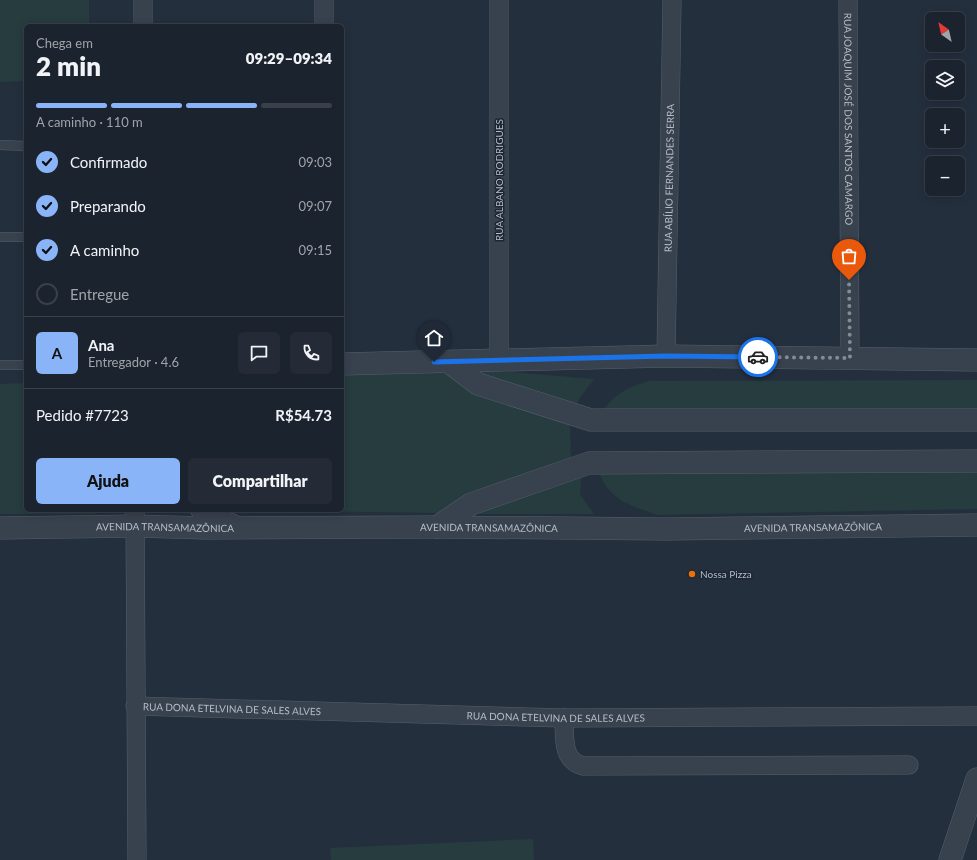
<!DOCTYPE html>
<html lang="pt">
<head>
<meta charset="utf-8">
<style>
  :root { --surface:#1b232e; --page:#242b36; --text:#f1f3f6; --muted:#a0a4aa; --line:#39404a; --accent:#8ab4f8 }
  body { margin:0; font-family:Lato,sans-serif; background:var(--page); color:var(--text); height:100vh; display:flex; flex-direction:column; font-size:15px; white-space:nowrap }
  * { box-sizing:border-box; margin:0 }
  p { font-size:13px; color:var(--muted) }
  .icon { flex:none; width:22px; height:22px; fill:none; stroke:currentColor; stroke-width:2; stroke-linecap:round; stroke-linejoin:round }
  .map { position:relative; flex:1; overflow:hidden }
  .details { position:absolute; left:24px; top:24px; width:320px; height:488px; display:flex; flex-direction:column; background:var(--surface); border-radius:6px; box-shadow:0 2px 10px #0003,0 0 0 1px var(--line) }
  .details>* { flex:none }
  .needle { width:26px; rotate:326deg }
  .controls { position:absolute; left:925px; top:12px; display:grid; gap:8px }
  .controls a { display:grid; place-items:center; width:40px; height:40px; border-radius:6px; background:var(--surface); box-shadow:0 2px 10px #0003,0 0 0 1px var(--line); font-size:20px }
  .pin { position:absolute; display:grid; place-items:center; width:34px; height:34px; color:#fff; margin:-41px -17px; border-radius:50% 50% 50% 0; rotate:-45deg; box-shadow:0 0 4px #0007 }
  .pin .icon { rotate:45deg }
  .courier { position:absolute; display:grid; place-items:center; width:40px; height:40px; margin:-20px; border:3px solid #1a73e8; border-radius:50%; background:#fff; color:#222; box-shadow:0 1px 5px #0007 }
  .summary em { font-style:normal; font-weight:800 }
  .summary div { display:flex; flex-direction:column-reverse }
  .summary { display:flex; align-items:center; justify-content:space-between; height:68px; padding:0 12px }
  h1 { font-size:26px; font-weight:800; line-height:30px }
  .bar { display:grid; grid-template-columns:repeat(4,1fr); gap:6px 4px; align-content:center; height:48px; padding:0 12px }
  .bar i { height:5px; border-radius:3px; background:var(--line) }
  .bar .on { background:var(--accent) }
  .bar p { grid-column:span 4 }
  .line { display:flex; align-items:center; gap:10px; padding:0 12px; border-top:1px solid var(--line) }
  .line div { flex:1 }
  .round { display:grid; place-items:center; flex:none; width:42px; height:42px; border-radius:6px; background:var(--page) }
  ol { padding:0 12px; list-style:none }
  li { display:flex; align-items:center; gap:12px; height:44px }
  li p { margin-inline-start:auto }
  li .icon { padding:4px; border-radius:50%; background:var(--accent); color:#111; stroke-width:4 }
  li:last-child { color:var(--muted) }
  li i { width:22px; height:22px; border:2px solid var(--line); border-radius:50% }
  .primary-button { display:flex; gap:8px; margin-top:auto; padding:8px 12px }
  .primary-button a { flex:1; height:46px; border-radius:6px; background:var(--accent); color:#111; font-size:16px; font-weight:800; line-height:46px; text-align:center }
  .primary-button a+a { background:var(--page); color:var(--text) }
  .map>svg:first-child { display:block }
</style>
</head>
<body>
<div class="map">
<svg width="977" height="860" viewBox="0 0 977 860">
  <rect width="100%" height="100%" fill="#242f3e"/>
  <path fill="#263c3f" d="M0,0H89V26H26V81L0,82Z
    M464,368L594,379L580,398L574,410Z
    M448,369L570,421L571,462L442,513L213,510H342V375Z
    M977,380V415L600,414C615,394 625,388 649,381Z
    M26,383V510H102L95,514H0V384Z
    M977,467V509L657,515C627,504 610,501 597,469Z
    M582,472L580,494L594,514H465Z
    M165,510H192L195,514L167,512Z
    M533,839L534,860H331L330,848Z"/>
  <g fill="none" stroke-linecap="round" stroke-linejoin="round">
    <defs>
      <path id="service" d="M0,145L26,146
        M0,237H26
        M0,365H26"/>
      <g id="minor">
        <path d="M324,0V26"/>
        <path id="s1" d="M848,0L850,358"/>
        <path d="M143,26V0"/>
        <path id="s2" d="M666,356L672,0"/>
        <path d="M499,360V0"/>
        <path d="M135,510L137,860"/>
        <path id="s3" d="M135,706L564,718L977,716"/>
        <path d="M564,718C565,737 561,760 583,766L909,765"/>
      </g>
      <g id="tertiary">
        <path d="M449,362L478,384L591,420H977"/>
        <path d="M342,364L666,356L977,360"/>
        <path d="M202,510L216,521L232,525"/>
        <path d="M437,527L471,504L589,463L977,461"/>
        <path id="s4" d="M0,528L135,526L206,528L437,527L667,529L977,525"/>
        <path d="M950,860L977,779"/>
      </g>
    </defs>
    <use href="#service" stroke="#565f6c" stroke-width="10"/>
    <use href="#minor" stroke="#565f6c" stroke-width="19"/>
    <use href="#tertiary" stroke="#565f6c" stroke-width="23"/>
    <use href="#service" stroke="#38414e" stroke-width="9"/>
    <use href="#minor" stroke="#38414e" stroke-width="18"/>
    <use href="#tertiary" stroke="#38414e" stroke-width="22"/>
  </g>
  <g fill="none" stroke-linecap="round" stroke-linejoin="round">
    <path stroke="#828b98" stroke-width="4" stroke-dasharray="0 7.2" d="M758,357L850,358L849,280"/>
    <path stroke="#1a73e8" stroke-width="5" d="M434,362L666,356L758,357"/>
  </g>
  <circle fill="#e8710a" stroke="#1d2633" stroke-width="1.5" cx="692" cy="574" r="4"/>
  <g text-anchor="middle" stroke-width="3" stroke-linejoin="round" paint-order="stroke">
    <g font-size="10" fill="#b4bcc9" stroke="#1d2633">
      <text dy="4" stroke="none"><textPath href="#s1" startOffset="119">RUA JOAQUIM JOSÉ DOS SANTOS CAMARGO</textPath></text>
      <text dy="4" stroke="none"><textPath href="#s2" startOffset="178">RUA ABÍLIO FERNANDES SERRA</textPath></text>
      <text transform="translate(499 180) rotate(-90)" y="4">RUA ALBANO RODRIGUES</text>
      <text dy="4" stroke="none"><textPath href="#s4" startOffset="813">AVENIDA TRANSAMAZÔNICA</textPath></text>
      <text dy="4" stroke="none"><textPath href="#s4" startOffset="165">AVENIDA TRANSAMAZÔNICA</textPath></text>
      <text dy="4" stroke="none"><textPath href="#s4" startOffset="489">AVENIDA TRANSAMAZÔNICA</textPath></text>
      <text dy="4" stroke="none"><textPath href="#s3" startOffset="97">RUA DONA ETELVINA DE SALES ALVES</textPath></text>
      <text dy="4" stroke="none"><textPath href="#s3" startOffset="421">RUA DONA ETELVINA DE SALES ALVES</textPath></text>
    </g>
    <g font-size="10" fill="#b4bcc9" stroke="#1d2633" text-anchor="start">
      <text x="700" y="578">Nossa Pizza</text>
    </g>
  </g>
</svg>
<div class="controls">
<a><svg class="needle" viewBox="-14 -14 28 28"><path d="M0-13l5 13h-10z" fill="#e53935"/><path d="M0 13l5-13h-10z" fill="#a0a4aa"/></svg></a>
<a><svg class="icon" aria-label="layers" viewBox="0 0 24 24"><path d="M12 4l9 5-9 5-9-5zM3 14l9 5 9-5"/></svg></a>
<a>+</a>
<a>−</a>
</div>
<div class="pin" style="left:849px;top:280px;background:#ea580c"><svg class="icon" aria-label="bag" viewBox="0 0 24 24"><path d="M5 8h14l-1 12H6zM9 8a3 3 0 0 1 6 0"/></svg></div>
<div class="pin" style="left:434px;top:362px;background:#1f2937"><svg class="icon" aria-label="home" viewBox="0 0 24 24"><path d="M3 11l9-7 9 7M6 9v11h12V9"/></svg></div>
<div class="courier" style="left:758px;top:357px"><svg class="icon" aria-label="car" viewBox="0 0 24 24"><path d="M5 17H2v-5l4-1 3-4h7l3 4 3 1v5h-3M9 17h6M6 11h13"/><circle cx="7" cy="17" r="2"/><circle cx="17" cy="17" r="2"/></svg></div>
<section class="details">
<div class="summary"><div><h1>2 min</h1><p>Chega em</p></div><em>09:29–09:34</em></div>
<div class="bar"><i class="on"></i><i class="on"></i><i class="on"></i><i></i><p>A caminho · 110 m</p></div>
<ol>
<li><svg class="icon" aria-label="check" viewBox="0 0 24 24"><path d="M5 12l5 5 9-10"/></svg>Confirmado<p>09:03</p></li>
<li><svg class="icon" aria-label="check" viewBox="0 0 24 24"><path d="M5 12l5 5 9-10"/></svg>Preparando<p>09:07</p></li>
<li><svg class="icon" aria-label="check" viewBox="0 0 24 24"><path d="M5 12l5 5 9-10"/></svg>A caminho<p>09:15</p></li>
<li><i></i>Entregue</li>
</ol>
<div class="line" style="height:72px"><b class="round" style="background:var(--accent);color:#111">A</b><div><b>Ana</b><p>Entregador · 4.6</p></div><a class="round"><svg class="icon" aria-label="chat" viewBox="0 0 24 24"><path d="M4 5h16v11H9l-5 4z"/></svg></a><a class="round"><svg class="icon" aria-label="phone" viewBox="0 0 24 24"><path d="M5 4h4l2 5-3 2q2 4 5 5l2-3 5 2v4C11 20 4 13 5 4z"/></svg></a></div>
<div class="line" style="height:52px"><div>Pedido #7723</div><b>R$54.73</b></div>
<div class="primary-button"><a>Ajuda</a><a>Compartilhar</a></div>
</section>
</div>
</body>
</html>
